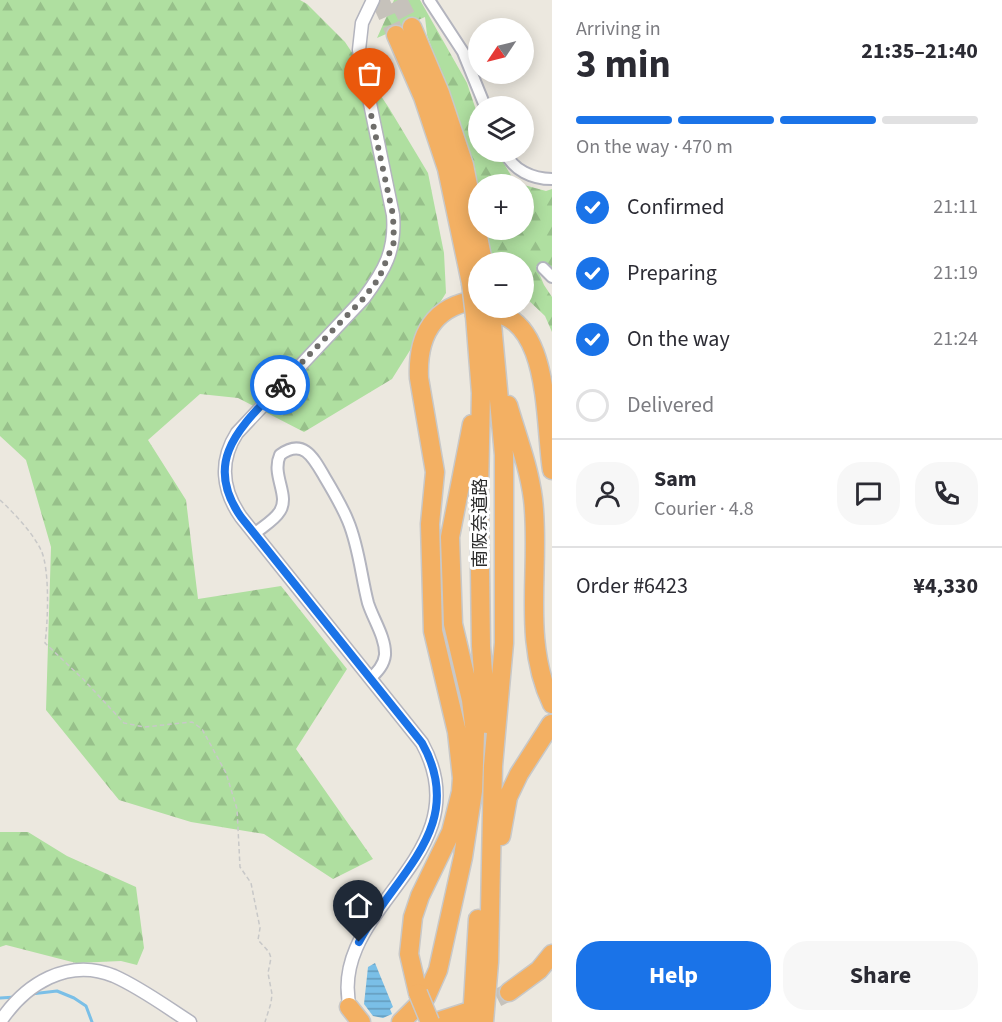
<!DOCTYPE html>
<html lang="en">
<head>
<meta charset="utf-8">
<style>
  :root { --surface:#fff; --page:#f7f7f7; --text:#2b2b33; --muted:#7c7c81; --line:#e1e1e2; --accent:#1a73e8 }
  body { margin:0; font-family:"Source Sans 3","Noto Sans JP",sans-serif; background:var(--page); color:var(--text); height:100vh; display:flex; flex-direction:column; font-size:22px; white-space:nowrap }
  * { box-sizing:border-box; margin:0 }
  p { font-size:20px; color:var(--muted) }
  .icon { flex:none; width:33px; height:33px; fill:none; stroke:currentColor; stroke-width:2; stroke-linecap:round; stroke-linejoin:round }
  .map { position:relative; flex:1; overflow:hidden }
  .drawer { display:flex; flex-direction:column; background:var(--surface); width:450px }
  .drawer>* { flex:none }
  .needle { width:39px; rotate:235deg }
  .controls { position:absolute; left:468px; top:18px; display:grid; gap:12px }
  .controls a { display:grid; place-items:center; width:66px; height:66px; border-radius:50%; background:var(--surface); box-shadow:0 3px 15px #0003; font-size:30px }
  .pin { position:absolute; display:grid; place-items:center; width:51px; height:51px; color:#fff; margin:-62px -26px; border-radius:50% 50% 50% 0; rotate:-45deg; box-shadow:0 0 6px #0007 }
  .pin .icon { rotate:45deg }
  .courier { position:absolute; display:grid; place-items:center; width:60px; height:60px; margin:-30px; border:4px solid #1a73e8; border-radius:50%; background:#fff; color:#222; box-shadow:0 2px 8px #0007 }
  .headline em { font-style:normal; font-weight:700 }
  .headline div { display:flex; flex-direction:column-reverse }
  .headline { display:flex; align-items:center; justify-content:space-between; height:102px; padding:0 24px }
  h1 { font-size:39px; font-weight:700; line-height:45px }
  .bar { display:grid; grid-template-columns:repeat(4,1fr); gap:9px 6px; align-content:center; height:72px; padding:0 24px }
  .bar i { height:8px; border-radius:4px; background:var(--line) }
  .bar .active { background:var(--accent) }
  .bar p { grid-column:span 4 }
  .line { display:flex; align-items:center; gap:15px; padding:0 24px; border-top:2px solid var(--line) }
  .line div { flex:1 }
  .round { display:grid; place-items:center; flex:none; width:63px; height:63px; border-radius:24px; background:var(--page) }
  ol { padding:0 24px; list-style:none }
  li { display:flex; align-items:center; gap:18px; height:66px }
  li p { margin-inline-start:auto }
  li .icon { padding:6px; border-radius:50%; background:var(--accent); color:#fff; stroke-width:4 }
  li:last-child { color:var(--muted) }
  li i { width:33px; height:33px; border:3px solid var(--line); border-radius:50% }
  .cta { display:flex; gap:12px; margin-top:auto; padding:12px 24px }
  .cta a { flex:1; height:69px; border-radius:24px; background:var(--accent); color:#fff; font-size:24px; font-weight:700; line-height:69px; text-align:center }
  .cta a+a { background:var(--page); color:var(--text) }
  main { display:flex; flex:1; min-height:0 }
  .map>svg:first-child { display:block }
</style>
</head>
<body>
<main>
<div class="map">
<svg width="552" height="1022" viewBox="0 0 552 1022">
  <defs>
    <pattern id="forest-firs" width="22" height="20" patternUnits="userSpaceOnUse" patternTransform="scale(1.5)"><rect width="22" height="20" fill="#afdfa0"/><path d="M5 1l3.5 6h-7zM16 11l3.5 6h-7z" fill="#97c08a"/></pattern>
    <pattern id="water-rules" width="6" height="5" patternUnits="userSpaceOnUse" patternTransform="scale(1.5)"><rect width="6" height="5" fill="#7abfe7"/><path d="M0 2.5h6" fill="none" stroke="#649bbb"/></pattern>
  </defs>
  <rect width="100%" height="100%" fill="#ece8df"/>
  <path fill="url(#forest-firs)" d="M0,0H300L307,4L345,42L389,108L428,173L444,253L446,293L392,379L304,432L238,398L200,394L148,440L186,500L198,599L281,586L347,669L296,749L373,859L333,879L264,834L191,822L119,800L46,710L51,547L26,460L0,436Z
    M394,0H420L467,83L478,116V152H497L515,182L522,184H478V193L471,158L427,35L425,17L377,38Z
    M524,185L546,191L552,189V270L536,266L544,285L552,297V332L545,316L524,296V262H493L486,230H524Z
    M0,832H28L67,856L136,887L144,948L137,965L121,961L76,963L6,945L0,947Z"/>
  <path fill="url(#water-rules)" d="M375,963L393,1007L390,1009L392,1014L383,1018L373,1016L364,1004L368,967Z"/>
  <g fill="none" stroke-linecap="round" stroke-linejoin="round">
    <path stroke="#7abfe7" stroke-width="3" d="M31,994L57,991L74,998L86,1006L92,1022
      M0,998L16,997"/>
    <path stroke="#c6c2bb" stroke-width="18" stroke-dasharray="18 9" stroke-linecap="butt" d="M380,0L396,35
      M398,0L412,27
      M473,1010L509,992"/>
    <defs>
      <path id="minor" d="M429,0L463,52L485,106
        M505,152C513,170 532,179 552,179
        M543,268L552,277
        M254,534C262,527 274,521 280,511C290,495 271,475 280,455C303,438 313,457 324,476C333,491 342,506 348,521C359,547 361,576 368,603C373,619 386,638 385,655C384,665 377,672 371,678"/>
      <path id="tertiary" d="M351,1012C322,909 485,858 422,743L241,517C222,490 219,461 237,433L364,298C384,271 396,251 393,215L359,50L362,23L373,0
        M0,1022C25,984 68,957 114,976C141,988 165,1006 190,1022"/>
      <path id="motorway" d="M412,27L440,93L464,165L483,262
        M396,35L423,97L447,169L471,283
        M481,312C552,308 544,421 552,470
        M475,316L481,393L479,490L481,646L487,724
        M508,405C517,436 529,467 533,499C541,566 521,640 552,704
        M501,836L508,797L519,774L551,724
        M509,992L539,970L552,954
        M418,993L409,954L413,917L420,896L451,832L461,792L462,778L457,732L433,631L430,524L435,472L419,378C417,336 433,305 478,300
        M349,1007L361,1022
        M472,1020L478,919
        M401,1022L426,997L438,970L463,857L473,791L475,733L471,700L453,624L450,537L472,424
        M436,1022L467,1012
        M484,1022L489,962L493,766L504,643V455L491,313"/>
    </defs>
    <use href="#minor" stroke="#b3b4be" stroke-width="14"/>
    <use href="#tertiary" stroke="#b3b4be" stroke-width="15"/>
    <use href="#motorway" stroke="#c8c8c8" stroke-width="21"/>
    <path stroke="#c8c8c8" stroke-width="1.5" stroke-dasharray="4.5 3" stroke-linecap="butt" d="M0,500C15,514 32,532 41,550C50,569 48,622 45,643L84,680L124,723L144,727L192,722L202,729L226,773L237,809L240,867L251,883L260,928L258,940L269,952L271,958L268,973L272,994L271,1003L265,1022"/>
    <use href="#minor" stroke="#fff" stroke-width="10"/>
    <use href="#tertiary" stroke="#fff" stroke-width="12"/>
    <use href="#motorway" stroke="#f3b063" stroke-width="18"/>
    <defs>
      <path id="motorway-bridge" d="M471,283L475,316
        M490,308L491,313
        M418,993L430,1022"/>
    </defs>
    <use href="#motorway-bridge" stroke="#c8c8c8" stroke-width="21" stroke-linecap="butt"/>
    <use href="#motorway-bridge" stroke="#f3b063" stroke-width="18"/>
  </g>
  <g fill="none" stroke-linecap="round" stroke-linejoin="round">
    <path stroke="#6f6e6b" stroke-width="6" stroke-dasharray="0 10.8" d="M280,385L364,298L379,278L394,242L393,215L370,110"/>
    <path stroke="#1a73e8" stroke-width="8" d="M280,385C242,426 201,460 241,517L422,743C469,827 394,874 359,942"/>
  </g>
  <g text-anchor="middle" stroke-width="6" stroke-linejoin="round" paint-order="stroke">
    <g font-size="18" fill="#2c2c2c" stroke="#fff">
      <text transform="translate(480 523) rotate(-90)" y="6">南阪奈道路</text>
    </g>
  </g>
</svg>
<div class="controls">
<a><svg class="needle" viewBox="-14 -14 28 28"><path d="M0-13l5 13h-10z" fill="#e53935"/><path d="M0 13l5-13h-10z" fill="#7c7c81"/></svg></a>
<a><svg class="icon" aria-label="layers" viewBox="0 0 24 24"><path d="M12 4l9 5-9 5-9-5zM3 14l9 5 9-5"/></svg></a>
<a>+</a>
<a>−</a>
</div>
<div class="pin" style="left:370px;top:110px;background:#ea580c"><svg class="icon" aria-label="bag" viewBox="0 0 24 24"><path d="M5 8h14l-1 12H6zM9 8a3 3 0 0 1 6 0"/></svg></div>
<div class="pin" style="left:359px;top:942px;background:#1f2937"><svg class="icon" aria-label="home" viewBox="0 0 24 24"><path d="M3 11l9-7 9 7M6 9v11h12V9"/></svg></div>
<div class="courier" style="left:280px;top:385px"><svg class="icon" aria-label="bike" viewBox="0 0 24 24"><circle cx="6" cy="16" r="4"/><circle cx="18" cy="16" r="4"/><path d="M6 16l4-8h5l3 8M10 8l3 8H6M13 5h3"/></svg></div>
</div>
<section class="drawer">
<div class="headline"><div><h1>3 min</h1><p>Arriving in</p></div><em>21:35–21:40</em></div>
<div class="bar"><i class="active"></i><i class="active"></i><i class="active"></i><i></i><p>On the way · 470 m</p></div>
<ol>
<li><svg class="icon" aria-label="check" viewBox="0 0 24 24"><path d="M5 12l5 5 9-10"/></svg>Confirmed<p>21:11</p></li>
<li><svg class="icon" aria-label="check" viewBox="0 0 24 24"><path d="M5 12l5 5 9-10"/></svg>Preparing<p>21:19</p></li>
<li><svg class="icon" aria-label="check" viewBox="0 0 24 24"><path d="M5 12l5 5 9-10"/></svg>On the way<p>21:24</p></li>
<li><i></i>Delivered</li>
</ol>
<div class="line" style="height:108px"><a class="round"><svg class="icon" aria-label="person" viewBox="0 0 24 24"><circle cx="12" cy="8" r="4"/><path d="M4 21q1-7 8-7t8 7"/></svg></a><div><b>Sam</b><p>Courier · 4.8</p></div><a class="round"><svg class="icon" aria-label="chat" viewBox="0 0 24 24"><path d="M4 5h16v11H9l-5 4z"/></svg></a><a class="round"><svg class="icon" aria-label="phone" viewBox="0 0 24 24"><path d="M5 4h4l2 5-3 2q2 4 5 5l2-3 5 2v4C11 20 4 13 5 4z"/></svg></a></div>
<div class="line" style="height:78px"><div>Order #6423</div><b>¥4,330</b></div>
<div class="cta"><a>Help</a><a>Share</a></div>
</section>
</main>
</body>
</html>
